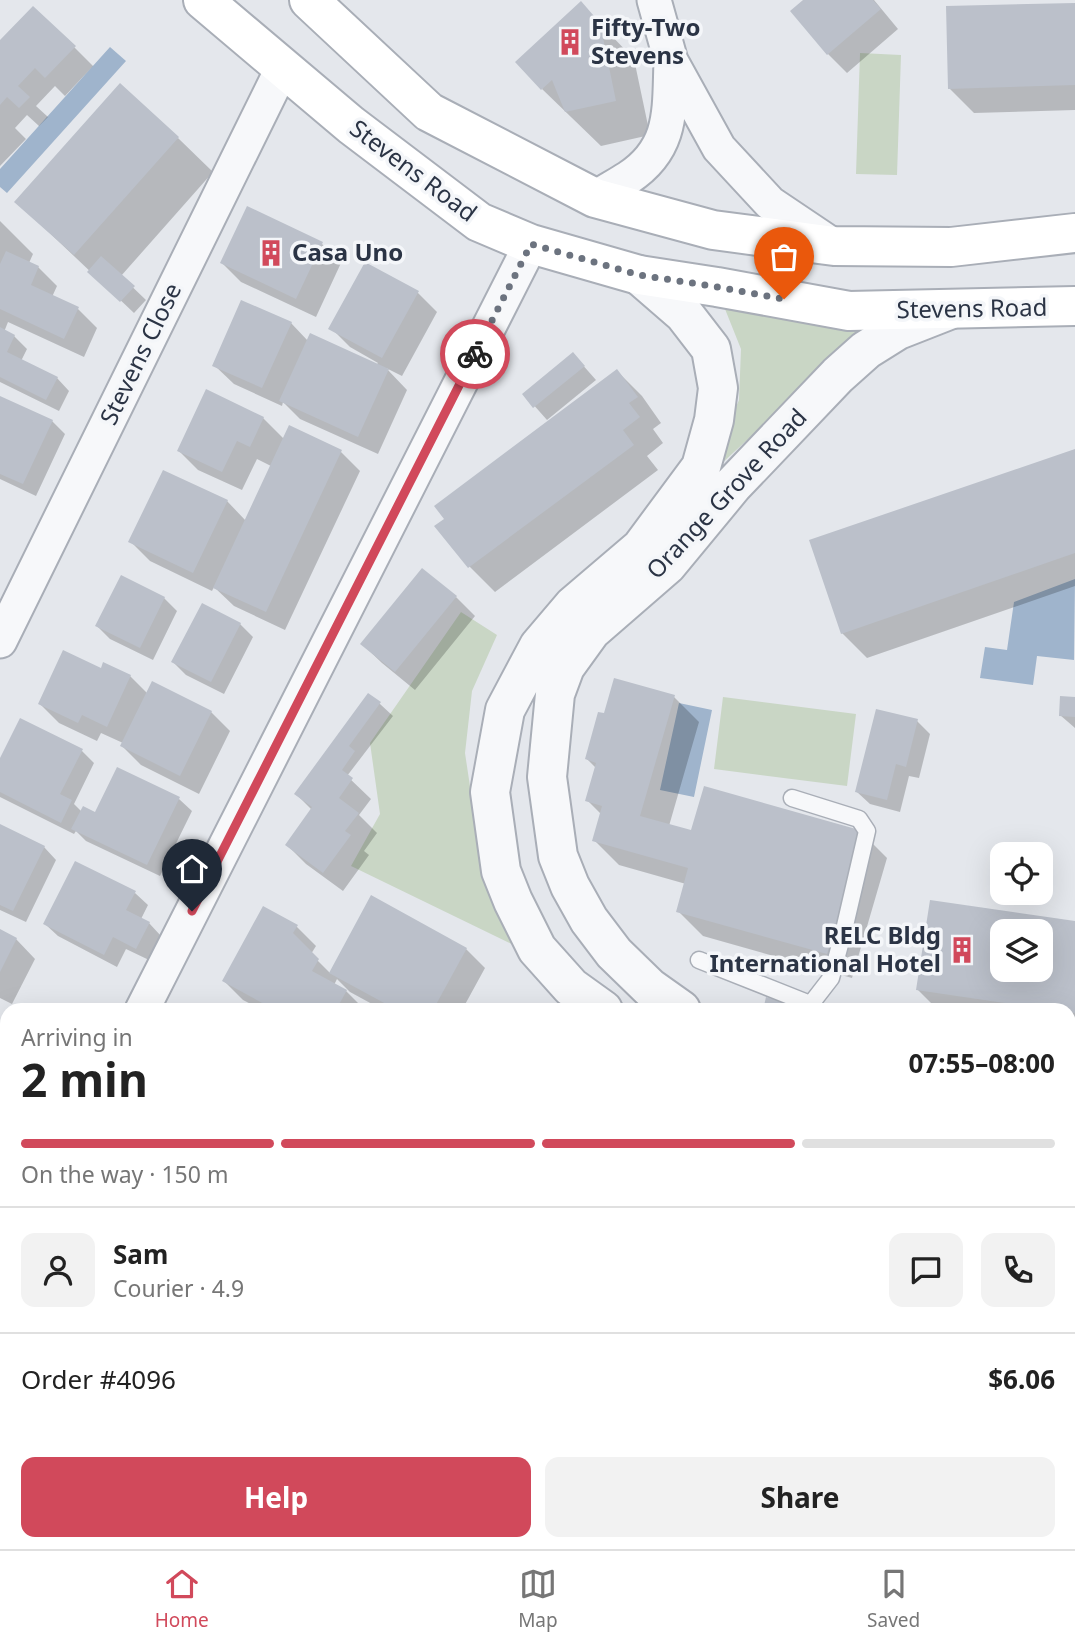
<!DOCTYPE html>
<html lang="en">
<head>
<meta charset="utf-8">
<style>
  :root { --surface:#fff; --page:#f2f2f2; --text:#222; --muted:#767676; --line:#e0e0e0; --accent:#d1495b }
  body { margin:0; font-family:"Noto Sans",sans-serif; background:var(--page); color:var(--text); height:100vh; display:flex; flex-direction:column; font-size:26px; white-space:nowrap }
  * { box-sizing:border-box; margin:0 }
  p { font-size:23px; color:var(--muted) }
  .icon { flex:none; width:38px; height:38px; fill:none; stroke:currentColor; stroke-width:2; stroke-linecap:round; stroke-linejoin:round }
  .map { position:relative; flex:1; overflow:hidden }
  .side { position:absolute; left:0px; top:1003px; width:1076px; height:548px; display:flex; flex-direction:column; background:var(--surface); border-radius:21px 21px 0 0; box-shadow:0 7px 28px #0002 }
  .side>* { flex:none }
  .tools { position:absolute; left:990px; top:842px; display:grid; gap:14px }
  .tools a { display:grid; place-items:center; width:63px; height:63px; border-radius:14px; background:var(--surface); box-shadow:0 7px 28px #0002; font-size:35px }
  .pin { position:absolute; display:grid; place-items:center; width:60px; height:60px; color:#fff; margin:-72px -30px; border-radius:50% 50% 50% 0; rotate:-45deg; box-shadow:0 0 7px #0007 }
  .pin .icon { rotate:45deg }
  .courier { position:absolute; display:grid; place-items:center; width:70px; height:70px; margin:-35px; border:5px solid #d1495b; border-radius:50%; background:#fff; color:#222; box-shadow:0 2px 9px #0007 }
  .overview em { font-style:normal; font-weight:700 }
  .overview div { display:flex; flex-direction:column-reverse }
  .overview { display:flex; align-items:center; justify-content:space-between; height:119px; padding:0 21px }
  h1 { font-size:46px; font-weight:700; line-height:52px }
  .bar { display:grid; grid-template-columns:repeat(4,1fr); gap:10px 7px; align-content:center; height:84px; padding:0 21px }
  .bar i { height:9px; border-radius:5px; background:var(--line) }
  .bar .active { background:var(--accent) }
  .bar p { grid-column:span 4 }
  .line { display:flex; align-items:center; gap:18px; padding:0 21px; border-top:2px solid var(--line) }
  .line div { flex:1 }
  .round { display:grid; place-items:center; flex:none; width:74px; height:74px; border-radius:14px; background:var(--page) }
  .action { display:flex; gap:14px; margin-top:auto; padding:14px 21px }
  .action a { flex:1; height:80px; border-radius:14px; background:var(--accent); color:#fff; font-size:28px; font-weight:700; line-height:80px; text-align:center }
  .action a+a { background:var(--page); color:var(--text) }
  .tab-bar { display:flex; justify-content:space-around; align-items:center; height:98px; border-top:2px solid var(--line); background:var(--surface); font-size:19px; color:var(--muted) }
  .tab-bar a { display:grid; justify-items:center; gap:4px }
  .tab-bar .active { color:var(--accent) }
  .map>svg:first-child { display:block }
</style>
</head>
<body>
<div class="map">
<svg width="1075" height="1549" viewBox="0 0 1075 1549">
  <rect width="100%" height="100%" fill="#e4e7ec"/>
  <path fill="#c9d6c5" d="M860,53L901,55L897,175L856,174Z
    M725,309L874,322L706,478L739,400L741,349Z
    M461,612L497,635L472,691L465,753L480,853L526,951L351,866L380,814L370,743Z
    M723,697L856,714L847,786L714,769Z
    M1075,1448V1549H1062V1544H1069V1492Z"/>
  <path fill="#9fb4cc" d="M110,47L126,61L7,193L0,187V169Z
    M1075,579L1074,660L1037,656L1033,685L980,678L985,647L1007,650L1014,602Z
    M679,703L712,710L694,797L660,790Z"/>
  <path fill="#0003" fill-rule="evenodd" d="M806,0H874L898,29L847,73L828,54Z
    M581,4L634,59L650,135L601,146L542,89Z
    M1075,4V110L974,113L949,88Z
    M0,43L74,47L93,66L65,96L55,86L36,106L48,117L39,126L27,115L15,128L26,139L0,166Z
    M178,138L213,172L121,276L146,300L134,313L17,202Z
    M0,221L33,254L29,263L38,267L57,286L52,297L78,309L97,328L84,357L8,322L4,332L14,336L27,349L21,361L57,378L69,391L59,411L0,382Z
    M322,244L341,263L316,317L241,282L222,263Z
    M366,264L418,293L437,312L402,376L386,368L407,390L378,454L300,419L283,402L282,406L234,384L214,365L291,323L308,341L376,365L378,363L350,347L331,328Z
    M573,354L596,380L547,420L524,394Z
    M617,371L642,396L661,423L653,429L663,443L647,456L658,470L495,592L470,567L436,526L446,520Z
    M0,398L52,421L65,434L36,496L0,479Z
    M263,418L284,439L341,452L360,471L285,630L234,606L214,587L212,591L150,561L131,542L227,501L246,521L271,466L257,459L242,490L198,470L179,451Z
    M1075,451V586L867,658L842,633Z
    M456,597L475,616L415,690L382,663L362,644Z
    M164,598L177,611L153,660L110,639L97,626Z
    M240,624L253,637L224,694L186,675L173,662Z
    M130,676L148,694L211,712L230,731L199,794L141,765L122,746L123,743L101,733L97,741L59,723L40,704Z
    M368,695L380,704L393,716L347,776L371,799L359,815L377,833L364,851L369,855L343,891L306,864L287,845L312,810L296,794Z
    M674,697L699,722L669,826L692,833H862L887,858L852,978L703,936L678,911L686,884L619,865L594,840L602,815L587,800L596,768L587,759Z
    M1075,699V728L1060,715Z
    M917,721L930,734L919,778L909,776L900,812L870,804L857,792Z
    M82,751L94,763L74,804L82,812L96,814L179,799L192,811L160,876L86,841L76,831L74,834L0,797V762Z
    M0,826L44,847L56,860L26,922L0,910Z
    M135,893L148,905L141,919L149,923L161,936L149,960L126,949L117,967L58,936L45,924Z
    M931,902L1075,923V1034L1069,1033V1010H938L917,989ZM1003,931H1041V970H1003Z
    M264,908L297,927L316,946L311,954L330,973L466,949L485,968L462,1010H383L350,992L337,979L334,985L346,991L365,1010H262L243,1000L224,981Z
    M0,931L16,939L35,959L12,1004L0,998Z
    M0,1046L7,1050V1144L0,1141Z
    M1075,1153V1261L1073,1263L1075,1266V1304L1069,1299V1157Z
    M0,1163L7,1166V1224L0,1238Z
    M41,1544H162L164,1549H43Z
    M269,1544H312L318,1549H256Z
    M346,1544H472L474,1549H329Z
    M563,1544H627L628,1549H564Z
    M730,1544H837L838,1549H732Z"/>
  <path fill="#bbc0ca" fill-rule="evenodd" d="M803,0H873L881,9L827,55L790,11Z
    M581,1L600,23L616,101L565,112L552,80L541,90L515,62Z
    M1075,3V85L948,89L946,6Z
    M33,6L76,46L45,78L35,68L18,86L30,97L19,108L7,97L0,105V40Z
    M120,83L179,137L74,255L14,202Z
    M247,206L323,242L296,299L220,263Z
    M6,251L39,266L31,285L79,307L64,339L0,309V264Z
    M101,256L135,286L120,302L87,272Z
    M365,262L419,291L382,358L328,329Z
    M241,300L292,322L262,388L212,366Z
    M0,327L15,335L7,352L58,377L46,400L0,377Z
    M310,333L389,369L358,437L279,401Z
    M573,352L585,366L533,408L522,394Z
    M617,369L638,397L629,403L640,417L623,430L634,445L468,568L434,526L444,519L434,506Z
    M206,389L264,417L250,447L237,441L222,472L177,451Z
    M0,396L53,420L23,484L0,474Z
    M289,425L342,450L266,612L213,588Z
    M1075,449V553L841,634L809,540Z
    M163,470L228,500L193,573L128,542Z
    M422,568L457,596L395,672L360,644Z
    M121,575L165,597L140,648L95,626Z
    M202,603L241,623L211,682L171,662Z
    M63,650L101,668L103,662L131,675L107,727L82,715L78,723L38,704Z
    M614,678L675,695L640,816L691,830L704,786L863,831L827,954L676,912L688,868L592,841L602,806L585,801L596,763L585,759L598,712L604,713Z
    M152,681L212,711L180,776L120,746Z
    M368,693L381,702L349,746L355,751L342,770L353,778L339,798L359,813L345,831L351,835L323,873L285,845L312,807L294,794Z
    M1060,696L1075,697V717L1059,716Z
    M876,709L918,719L906,767L896,764L887,800L855,792Z
    M20,718L83,749L60,794L72,800L61,823L0,792V758Z
    M117,767L180,797L147,865L71,829L83,806L95,812Z
    M0,824L45,846L13,911L0,905Z
    M75,861L136,891L126,910L150,922L136,949L113,937L104,955L43,924Z
    M371,895L467,948L433,1010H397L329,973Z
    M930,900L1075,921V1013L1069,1012V1010H1051L916,990ZM1003,931H1041V970H1003Z
    M263,906L298,925L293,933L319,959L312,971L347,990L336,1010H275L222,981Z
    M0,929L17,938L0,972Z
    M766,997L808,1009V1010H763Z
    M0,1044L7,1048V1139L0,1136Z
    M1075,1151V1227L1069,1232V1155Z
    M39,1544H111L98,1549H41Z
    M263,1544H306L308,1549H254L253,1547Z
    M341,1544H465V1546L456,1549H326Z
    M561,1544H618L619,1549H562Z
    M728,1544H817L818,1549H730Z"/>
  <g fill="none" stroke-linecap="round" stroke-linejoin="round">
    <defs>
      <path id="service" d="M792,798L859,819L867,831L844,930L831,978L807,1009
        M699,960L810,1004"/>
      <path id="minor" d="M654,0L671,61L719,148L770,203L834,246
        M595,198C606,191 617,185 628,178C674,148 669,109 671,61
        M0,641L283,67
        M142,1010L531,244
        M0,1292L7,1278
        M0,1431L7,1429
        M0,1535L4,1549
        M510,1544L512,1549"/>
      <path id="tertiary" d="M603,1010L571,987L537,949L513,901L501,871L490,792L505,710L539,646L573,606L641,548L701,467L714,420L718,388L711,349L684,314L639,275
        M681,1010L650,988L614,953L589,920L570,886L558,856L547,777L555,694L565,667L591,631L667,565L733,485L838,375L866,350L898,330L949,310
        M996,1544V1549
        M1029,1544L1030,1549"/>
      <path id="secondary" d="M203,0L351,125L479,222L531,244L639,275L717,287L849,311L1075,306
        M309,0L429,112L595,198L713,230L834,246L951,247L1075,233"/>
    </defs>
    <use href="#service" stroke="#a9aeb7" stroke-width="19"/>
    <use href="#minor" stroke="#a9aeb7" stroke-width="37"/>
    <use href="#tertiary" stroke="#a9aeb7" stroke-width="42"/>
    <use href="#secondary" stroke="#a9aeb7" stroke-width="42"/>
    <use href="#service" stroke="#f7f8fa" stroke-width="16"/>
    <use href="#minor" stroke="#f7f8fa" stroke-width="33"/>
    <use href="#tertiary" stroke="#f7f8fa" stroke-width="38"/>
    <use href="#secondary" stroke="#fff" stroke-width="38"/>
  </g>
  <g fill="none" stroke-linecap="round" stroke-linejoin="round">
    <path stroke="#6c737f" stroke-width="7" stroke-dasharray="0 12.6" d="M475,354L531,244L639,275L718,287L784,299"/>
    <path stroke="#d1495b" stroke-width="9" d="M192,911L475,354"/>
  </g>
  <defs>
    <symbol id="building-bare" viewBox="-9 -9 18 18"><path d="M-4-6H4V6H1V3H-1V6H-4ZM-2.5-4.3h1.7v1.8h-1.7ZM.8-4.3h1.7v1.8H.8ZM-2.5-1h1.7V.8h-1.7ZM.8-1h1.7V.8H.8Z" fill="#d1495b" stroke="#f4f6f9" stroke-width="2.5" paint-order="stroke"/></symbol>
  </defs>
  <g fill-rule="evenodd">
    <use href="#building-bare" x="551" y="23" width="38" height="38"/>
    <use href="#building-bare" x="252" y="234" width="38" height="38"/>
    <use href="#building-bare" x="943" y="931" width="38" height="38"/>
  </g>
  <g text-anchor="middle" stroke-width="7" stroke-linejoin="round" paint-order="stroke">
    <g font-size="24" font-weight="bold" fill="#2b3445" stroke="#f4f6f9" text-anchor="start">
      <text x="591" y="36">Fifty-Two<tspan x="591" dy="28">Stevens</tspan></text>
      <text x="292" y="261">Casa Uno</text>
      <text x="941" y="944" text-anchor="end">RELC Bldg<tspan x="941" dy="28">International Hotel</tspan></text>
    </g>
    <g font-size="24" fill="#2b3445" stroke="#f4f6f9">
      <text transform="translate(413 171) rotate(37)" y="8">Stevens Road</text>
      <text transform="translate(972 309) rotate(-1)" y="8">Stevens Road</text>
      <text transform="translate(141 354) rotate(-64)" y="8">Stevens Close</text>
      <text transform="translate(727 494) rotate(-47)" y="8">Orange Grove Road</text>
    </g>
  </g>
</svg>
<div class="tools">
<a><svg class="icon" aria-label="locate" viewBox="0 0 24 24"><circle cx="12" cy="12" r="6"/><path d="M12 2v4M12 18v4M2 12h4M18 12h4"/></svg></a>
<a><svg class="icon" aria-label="layers" viewBox="0 0 24 24"><path d="M12 4l9 5-9 5-9-5zM3 14l9 5 9-5"/></svg></a>
</div>
<div class="pin" style="left:784px;top:299px;background:#ea580c"><svg class="icon" aria-label="bag" viewBox="0 0 24 24"><path d="M5 8h14l-1 12H6zM9 8a3 3 0 0 1 6 0"/></svg></div>
<div class="pin" style="left:192px;top:911px;background:#1f2937"><svg class="icon" aria-label="home" viewBox="0 0 24 24"><path d="M3 11l9-7 9 7M6 9v11h12V9"/></svg></div>
<div class="courier" style="left:475px;top:354px"><svg class="icon" aria-label="bike" viewBox="0 0 24 24"><circle cx="6" cy="16" r="4"/><circle cx="18" cy="16" r="4"/><path d="M6 16l4-8h5l3 8M10 8l3 8H6M13 5h3"/></svg></div>
<section class="side">
<div class="overview"><div><h1>2 min</h1><p>Arriving in</p></div><em>07:55–08:00</em></div>
<div class="bar"><i class="active"></i><i class="active"></i><i class="active"></i><i></i><p>On the way · 150 m</p></div>
<div class="line" style="height:126px"><a class="round"><svg class="icon" aria-label="person" viewBox="0 0 24 24"><circle cx="12" cy="8" r="4"/><path d="M4 21q1-7 8-7t8 7"/></svg></a><div><b>Sam</b><p>Courier · 4.9</p></div><a class="round"><svg class="icon" aria-label="chat" viewBox="0 0 24 24"><path d="M4 5h16v11H9l-5 4z"/></svg></a><a class="round"><svg class="icon" aria-label="phone" viewBox="0 0 24 24"><path d="M5 4h4l2 5-3 2q2 4 5 5l2-3 5 2v4C11 20 4 13 5 4z"/></svg></a></div>
<div class="line" style="height:91px"><div>Order #4096</div><b>$6.06</b></div>
<div class="action"><a>Help</a><a>Share</a></div>
</section>
</div>
<nav class="tab-bar">
<a class="active"><svg class="icon" aria-label="home" viewBox="0 0 24 24"><path d="M3 11l9-7 9 7M6 9v11h12V9"/></svg>Home</a>
<a><svg class="icon" aria-label="map" viewBox="0 0 24 24"><path d="M3 6l6-2 6 2 6-2v14l-6 2-6-2-6 2zM9 4v14M15 6v14"/></svg>Map</a>
<a><svg class="icon" aria-label="saved" viewBox="0 0 24 24"><path d="M7 4h10v16l-5-4-5 4z"/></svg>Saved</a>
</nav>
</body>
</html>
